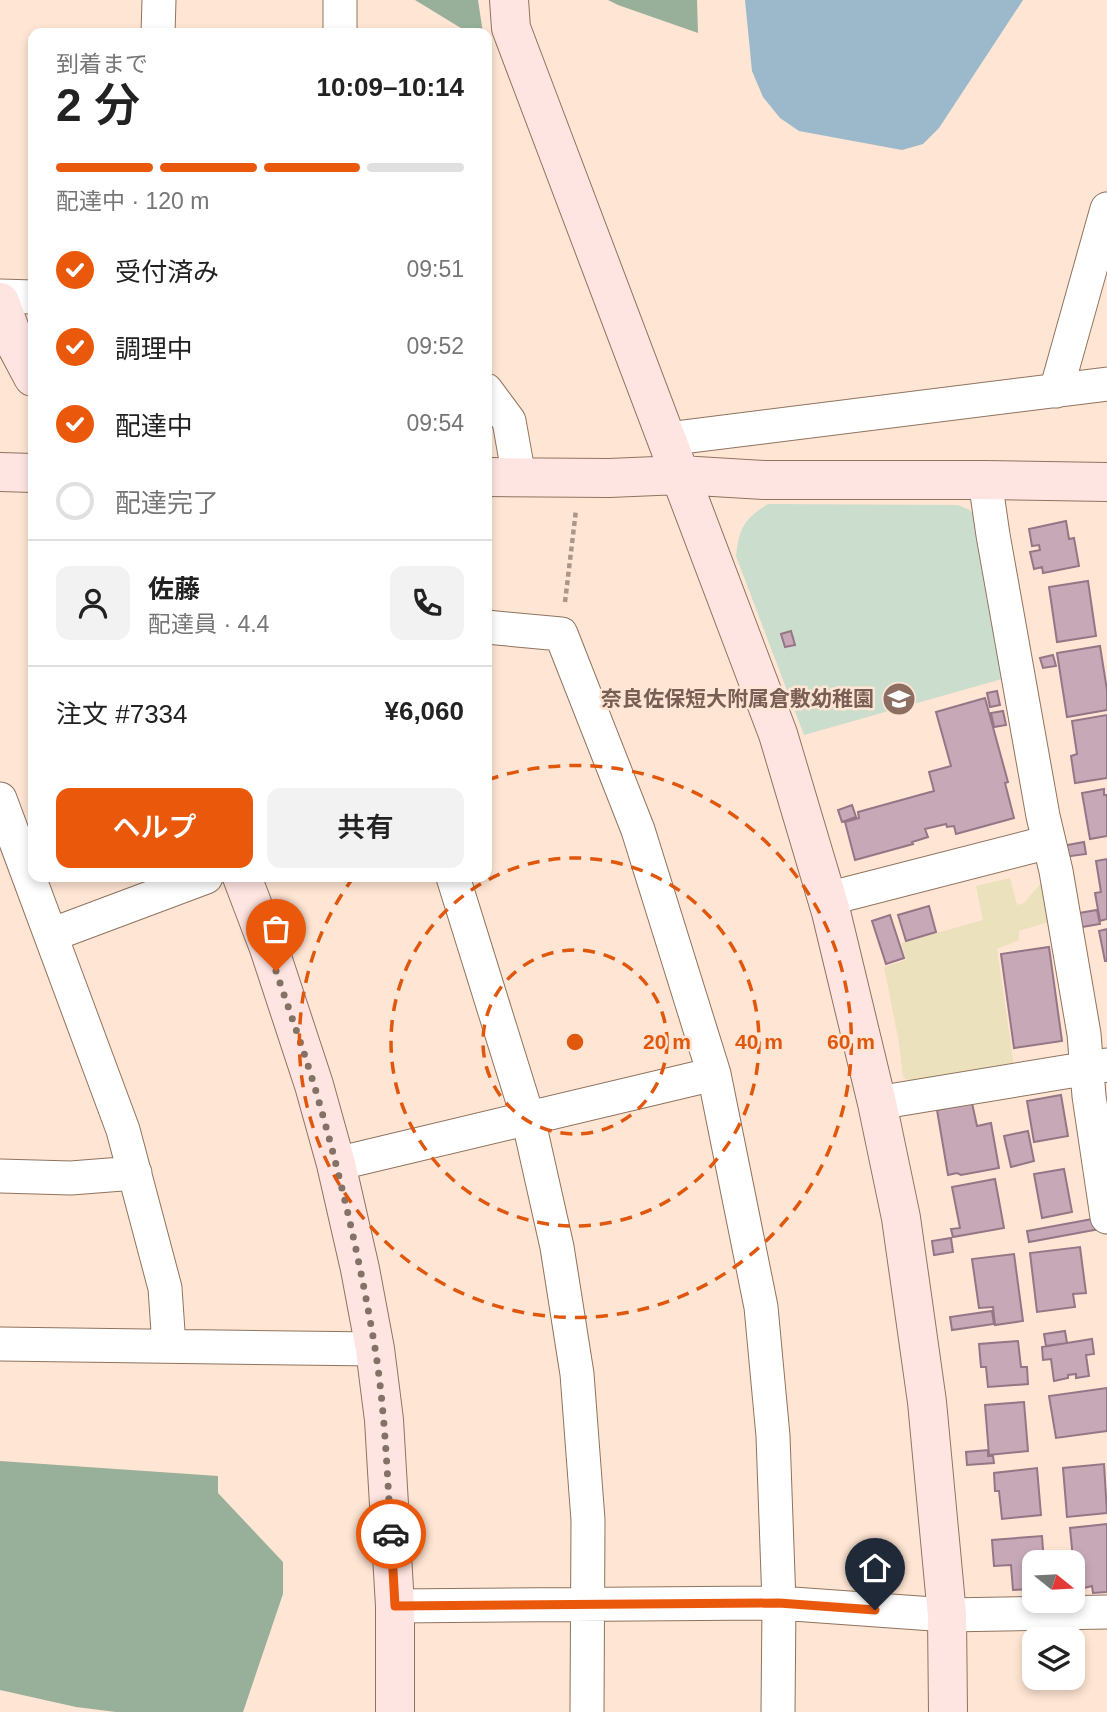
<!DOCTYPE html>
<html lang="ja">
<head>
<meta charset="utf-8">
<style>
  :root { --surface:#fff; --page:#f2f2f2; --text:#222; --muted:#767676; --line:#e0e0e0; --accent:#ea580c }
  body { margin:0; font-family:Arial,"Noto Sans JP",sans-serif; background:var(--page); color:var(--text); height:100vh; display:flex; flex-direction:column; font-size:26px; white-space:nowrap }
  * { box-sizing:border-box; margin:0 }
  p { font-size:23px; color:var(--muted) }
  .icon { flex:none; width:38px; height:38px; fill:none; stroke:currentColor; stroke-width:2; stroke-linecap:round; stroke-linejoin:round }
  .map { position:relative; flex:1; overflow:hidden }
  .side { position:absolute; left:28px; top:28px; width:464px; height:854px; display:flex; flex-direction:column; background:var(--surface); border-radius:14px; box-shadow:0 4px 10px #0003 }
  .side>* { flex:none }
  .needle { width:46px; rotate:108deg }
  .controls { position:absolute; left:1022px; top:1550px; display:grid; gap:14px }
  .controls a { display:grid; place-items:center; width:63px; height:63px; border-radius:14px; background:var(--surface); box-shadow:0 4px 10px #0003; font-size:35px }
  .pin { position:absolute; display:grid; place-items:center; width:60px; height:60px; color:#fff; margin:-72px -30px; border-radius:50% 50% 50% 0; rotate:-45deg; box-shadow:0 0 7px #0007 }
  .pin .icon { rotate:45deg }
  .courier { position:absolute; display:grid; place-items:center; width:70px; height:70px; margin:-35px; border:5px solid #ea580c; border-radius:50%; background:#fff; color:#222; box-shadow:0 2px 9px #0007 }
  .headline em { font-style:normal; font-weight:600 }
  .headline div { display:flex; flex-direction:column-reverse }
  .headline { display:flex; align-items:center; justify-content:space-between; height:119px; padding:0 28px }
  h1 { font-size:46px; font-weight:600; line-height:52px }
  .bar { display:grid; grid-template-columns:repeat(4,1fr); gap:10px 7px; align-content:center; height:84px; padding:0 28px }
  .bar i { height:9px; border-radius:5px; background:var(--line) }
  .bar .active { background:var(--accent) }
  .bar p { grid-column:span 4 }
  .line { display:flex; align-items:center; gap:18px; padding:0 28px; border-top:2px solid var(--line) }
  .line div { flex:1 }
  .round { display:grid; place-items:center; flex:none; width:74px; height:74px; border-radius:14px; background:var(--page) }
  ol { padding:0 28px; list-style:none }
  li { display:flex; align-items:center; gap:21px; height:77px }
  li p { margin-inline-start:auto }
  li .icon { padding:7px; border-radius:50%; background:var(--accent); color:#fff; stroke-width:4 }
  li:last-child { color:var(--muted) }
  li i { width:38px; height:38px; border:4px solid var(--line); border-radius:50% }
  .cta { display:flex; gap:14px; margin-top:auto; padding:14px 28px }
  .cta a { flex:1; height:80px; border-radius:14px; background:var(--accent); color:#fff; font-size:28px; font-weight:600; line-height:80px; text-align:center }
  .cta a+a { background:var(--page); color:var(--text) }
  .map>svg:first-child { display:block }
</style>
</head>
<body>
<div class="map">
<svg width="1107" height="1712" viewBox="0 0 1107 1712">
  <rect width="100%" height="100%" fill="#ffe5d3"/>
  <path fill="#cbddcc" d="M768,504L958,505L970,510L975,517L1002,679L804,735L736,556C739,528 744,519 768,504Z"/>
  <path fill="#98b09a" d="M415,0H478L483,33H469Z
    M608,0H697L698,33L618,5Z
    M0,1461L218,1476V1493L283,1562V1594L243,1712H116L76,1707L0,1690Z"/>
  <path fill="#ebe1bc" d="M1046,877L1055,920L1019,931V940L997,949L1014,1066L917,1082L903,1078L899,1043L884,967L906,960L901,943L983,920L976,886L1010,878L1017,905L1024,903Z"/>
  <path fill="#9bb9cb" d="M745,0H1023L939,128L923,144L902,150L799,131L780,118L763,97L752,71Z"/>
  <path fill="#c7a8b7" stroke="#967586" stroke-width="2" d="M1066,521L1069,539L1074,538L1079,566L1043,573L1042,567L1034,569L1030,552L1040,550L1039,545L1032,546L1029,529Z
    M1088,581L1096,636L1057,642L1049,587Z
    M791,631L795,645L785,647L781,634Z
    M1100,646L1107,690V710L1067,717L1057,653Z
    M1053,655L1056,666L1043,668L1040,658Z
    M997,691L1000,705L990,707L987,693Z
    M985,698L1008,782L1005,783L1014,818L956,834L954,826L947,827L946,824L925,829L928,837L912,842L913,844L855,860L845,822L859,818L858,812L934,791L929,772L951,766L936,712Z
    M1003,711L1006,725L994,727L991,713Z
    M1107,715V778L1075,783L1071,756L1077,754L1072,721Z
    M1104,789V795H1107V836L1090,839L1082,793Z
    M852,805L856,817L842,822L838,810Z
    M1084,842L1086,854L1064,857L1062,846Z
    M1107,859V919L1100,921L1095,893L1101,892L1096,861Z
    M929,906L936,932L906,941L898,915Z
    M1097,910L1100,924L1076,928L1073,914Z
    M890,915L904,958L886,964L872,921Z
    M1107,929V961H1105L1099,931Z
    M1049,947L1062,1041L1014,1048L1001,954Z
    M1061,1095L1068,1136L1034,1142L1027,1101Z
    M972,1103L977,1126L991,1123L999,1168L961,1175L957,1173L948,1175L937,1110Z
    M1028,1131L1034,1161L1011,1167L1004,1136Z
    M1064,1169L1072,1212L1042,1218L1034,1174Z
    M995,1179L1004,1228L953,1237L951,1229L960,1228L952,1187Z
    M1098,1218L1100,1229L1029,1242L1027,1231Z
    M951,1238L953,1252L934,1255L932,1241Z
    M1080,1247L1086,1293L1073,1294L1075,1307L1037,1312L1030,1253Z
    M1014,1254L1023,1321L995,1325L993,1307L979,1308L972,1259Z
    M992,1311L994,1324L952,1330L950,1317Z
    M1065,1331L1067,1343L1046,1346L1044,1334Z
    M1092,1339L1094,1354L1086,1355L1089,1376L1076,1378V1374L1068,1375V1378L1054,1381L1051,1359L1043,1360L1042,1347Z
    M1018,1341L1021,1367H1027L1028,1384L988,1387L986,1367H981L979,1344Z
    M1107,1388V1431L1056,1438L1049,1396Z
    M1024,1402L1028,1451L989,1455L985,1405Z
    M988,1450V1456H993L994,1463L967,1465L966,1452Z
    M1104,1464L1107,1513L1067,1517L1063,1468Z
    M1037,1468L1041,1515L1002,1519L999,1491H995L994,1473Z
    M1107,1524V1592L1093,1593L1092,1586L1084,1588L1083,1579L1075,1580L1070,1528Z
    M1042,1536L1044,1563H1034V1589L1013,1590L1011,1565L994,1566L992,1540Z"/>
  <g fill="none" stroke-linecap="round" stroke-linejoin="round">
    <defs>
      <path id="street" d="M158,33L159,0
        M340,33V0
        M0,296L33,297
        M486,390L509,421L519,477
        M1056,391L1107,209
        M667,439L1107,384
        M985,480L993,535L1043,816L1056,871L1084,1034L1089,1096L1107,1217
        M486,627L561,634L638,830L714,1074L761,1307L773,1436L779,1603L778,1712
        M0,799L123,1130L165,1288L169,1346
        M453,877L528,1118L557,1247L577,1374L588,1520L587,1712
        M827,899L1049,842
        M51,935L206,877
        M877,1103L1107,1065
        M336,1164L714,1074
        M0,1176L71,1178L135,1173
        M0,1344L375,1349
        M395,1606L779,1603L947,1615L1107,1612"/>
      <path id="secondary" d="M509,0L511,28L778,734L831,912L877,1103L901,1218L927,1402L947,1615L948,1712
        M0,302L15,343L33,377
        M0,472L33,473
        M486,477L609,478L680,475L764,480H985L1107,482
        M242,877L269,948L314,1085L336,1164L360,1269L375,1349L384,1420L395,1606V1712"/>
    </defs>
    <use href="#street" stroke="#8f735e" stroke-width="35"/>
    <use href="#secondary" stroke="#8f735e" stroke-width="40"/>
    <path stroke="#ab9789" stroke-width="4.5" stroke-dasharray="5 3.5" stroke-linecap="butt" d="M565,602L576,510"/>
    <use href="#street" stroke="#fff" stroke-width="33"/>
    <use href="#secondary" stroke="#ffe5e1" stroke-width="38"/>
  </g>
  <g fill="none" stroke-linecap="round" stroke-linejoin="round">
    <path stroke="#837266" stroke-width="7" stroke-dasharray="0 12.6" d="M276,971C289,1010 303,1048 315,1088C340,1173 360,1260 375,1348C385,1410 387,1472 391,1534"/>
    <path stroke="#ea580c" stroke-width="9" d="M391,1534L395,1606L779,1603L875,1610"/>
  </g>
  <g fill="none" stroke="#e0570e" stroke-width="3.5" stroke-dasharray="12 9">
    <circle cx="575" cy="1042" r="92"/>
    <circle cx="575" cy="1042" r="184"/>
    <path d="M487 780A276 276 0 1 1 353 878"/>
  </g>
  <defs>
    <symbol id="school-disc" viewBox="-11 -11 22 22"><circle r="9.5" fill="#8d6e63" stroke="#ffe5d3"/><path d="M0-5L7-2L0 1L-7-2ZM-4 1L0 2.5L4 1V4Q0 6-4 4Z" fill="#fff"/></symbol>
  </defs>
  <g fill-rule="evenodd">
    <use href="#school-disc" x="880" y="680" width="38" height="38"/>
  </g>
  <g text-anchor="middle" stroke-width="5" stroke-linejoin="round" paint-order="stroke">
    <g font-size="21" font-weight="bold" fill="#785e54" stroke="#ffe5d3" text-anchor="end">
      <text x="874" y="706">奈良佐保短大附属倉敷幼稚園</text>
    </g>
  </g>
  <circle cx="575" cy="1042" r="10" fill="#e0570e" stroke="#ffe5d3" stroke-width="3.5"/>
  <g font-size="21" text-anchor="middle" font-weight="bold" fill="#e0570e" stroke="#ffe5d3" stroke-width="5" stroke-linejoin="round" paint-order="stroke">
    <text x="667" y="1049">20 m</text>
    <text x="759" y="1049">40 m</text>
    <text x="851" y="1049">60 m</text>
  </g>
</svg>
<div class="controls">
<a><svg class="needle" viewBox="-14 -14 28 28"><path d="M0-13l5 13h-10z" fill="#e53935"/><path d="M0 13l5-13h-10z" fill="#767676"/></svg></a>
<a><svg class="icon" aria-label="layers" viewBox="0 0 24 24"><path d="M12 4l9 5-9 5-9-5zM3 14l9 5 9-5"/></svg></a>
</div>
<div class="pin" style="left:276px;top:971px;background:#ea580c"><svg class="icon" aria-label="bag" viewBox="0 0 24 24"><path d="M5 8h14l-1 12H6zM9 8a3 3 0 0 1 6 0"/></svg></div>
<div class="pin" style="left:875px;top:1610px;background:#1f2937"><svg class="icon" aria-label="home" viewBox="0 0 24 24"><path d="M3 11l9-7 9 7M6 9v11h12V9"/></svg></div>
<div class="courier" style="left:391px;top:1534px"><svg class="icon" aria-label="car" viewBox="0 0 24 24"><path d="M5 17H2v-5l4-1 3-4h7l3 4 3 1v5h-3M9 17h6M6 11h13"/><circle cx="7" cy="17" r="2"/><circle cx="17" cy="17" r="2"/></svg></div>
<section class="side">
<div class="headline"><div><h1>2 分</h1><p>到着まで</p></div><em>10:09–10:14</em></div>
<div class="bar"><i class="active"></i><i class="active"></i><i class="active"></i><i></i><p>配達中 · 120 m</p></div>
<ol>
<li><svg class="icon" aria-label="check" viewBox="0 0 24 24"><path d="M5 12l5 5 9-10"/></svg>受付済み<p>09:51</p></li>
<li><svg class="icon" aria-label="check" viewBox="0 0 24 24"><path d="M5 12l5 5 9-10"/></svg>調理中<p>09:52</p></li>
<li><svg class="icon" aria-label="check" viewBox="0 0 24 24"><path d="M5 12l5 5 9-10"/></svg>配達中<p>09:54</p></li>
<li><i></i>配達完了</li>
</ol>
<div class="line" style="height:126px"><a class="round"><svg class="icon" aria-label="person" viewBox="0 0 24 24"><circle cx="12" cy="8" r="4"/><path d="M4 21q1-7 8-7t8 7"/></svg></a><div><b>佐藤</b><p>配達員 · 4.4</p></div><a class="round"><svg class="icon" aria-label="phone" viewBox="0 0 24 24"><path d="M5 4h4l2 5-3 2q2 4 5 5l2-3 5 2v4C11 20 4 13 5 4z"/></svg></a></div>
<div class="line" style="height:91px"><div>注文 #7334</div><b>¥6,060</b></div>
<div class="cta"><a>ヘルプ</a><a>共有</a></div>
</section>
</div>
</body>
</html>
